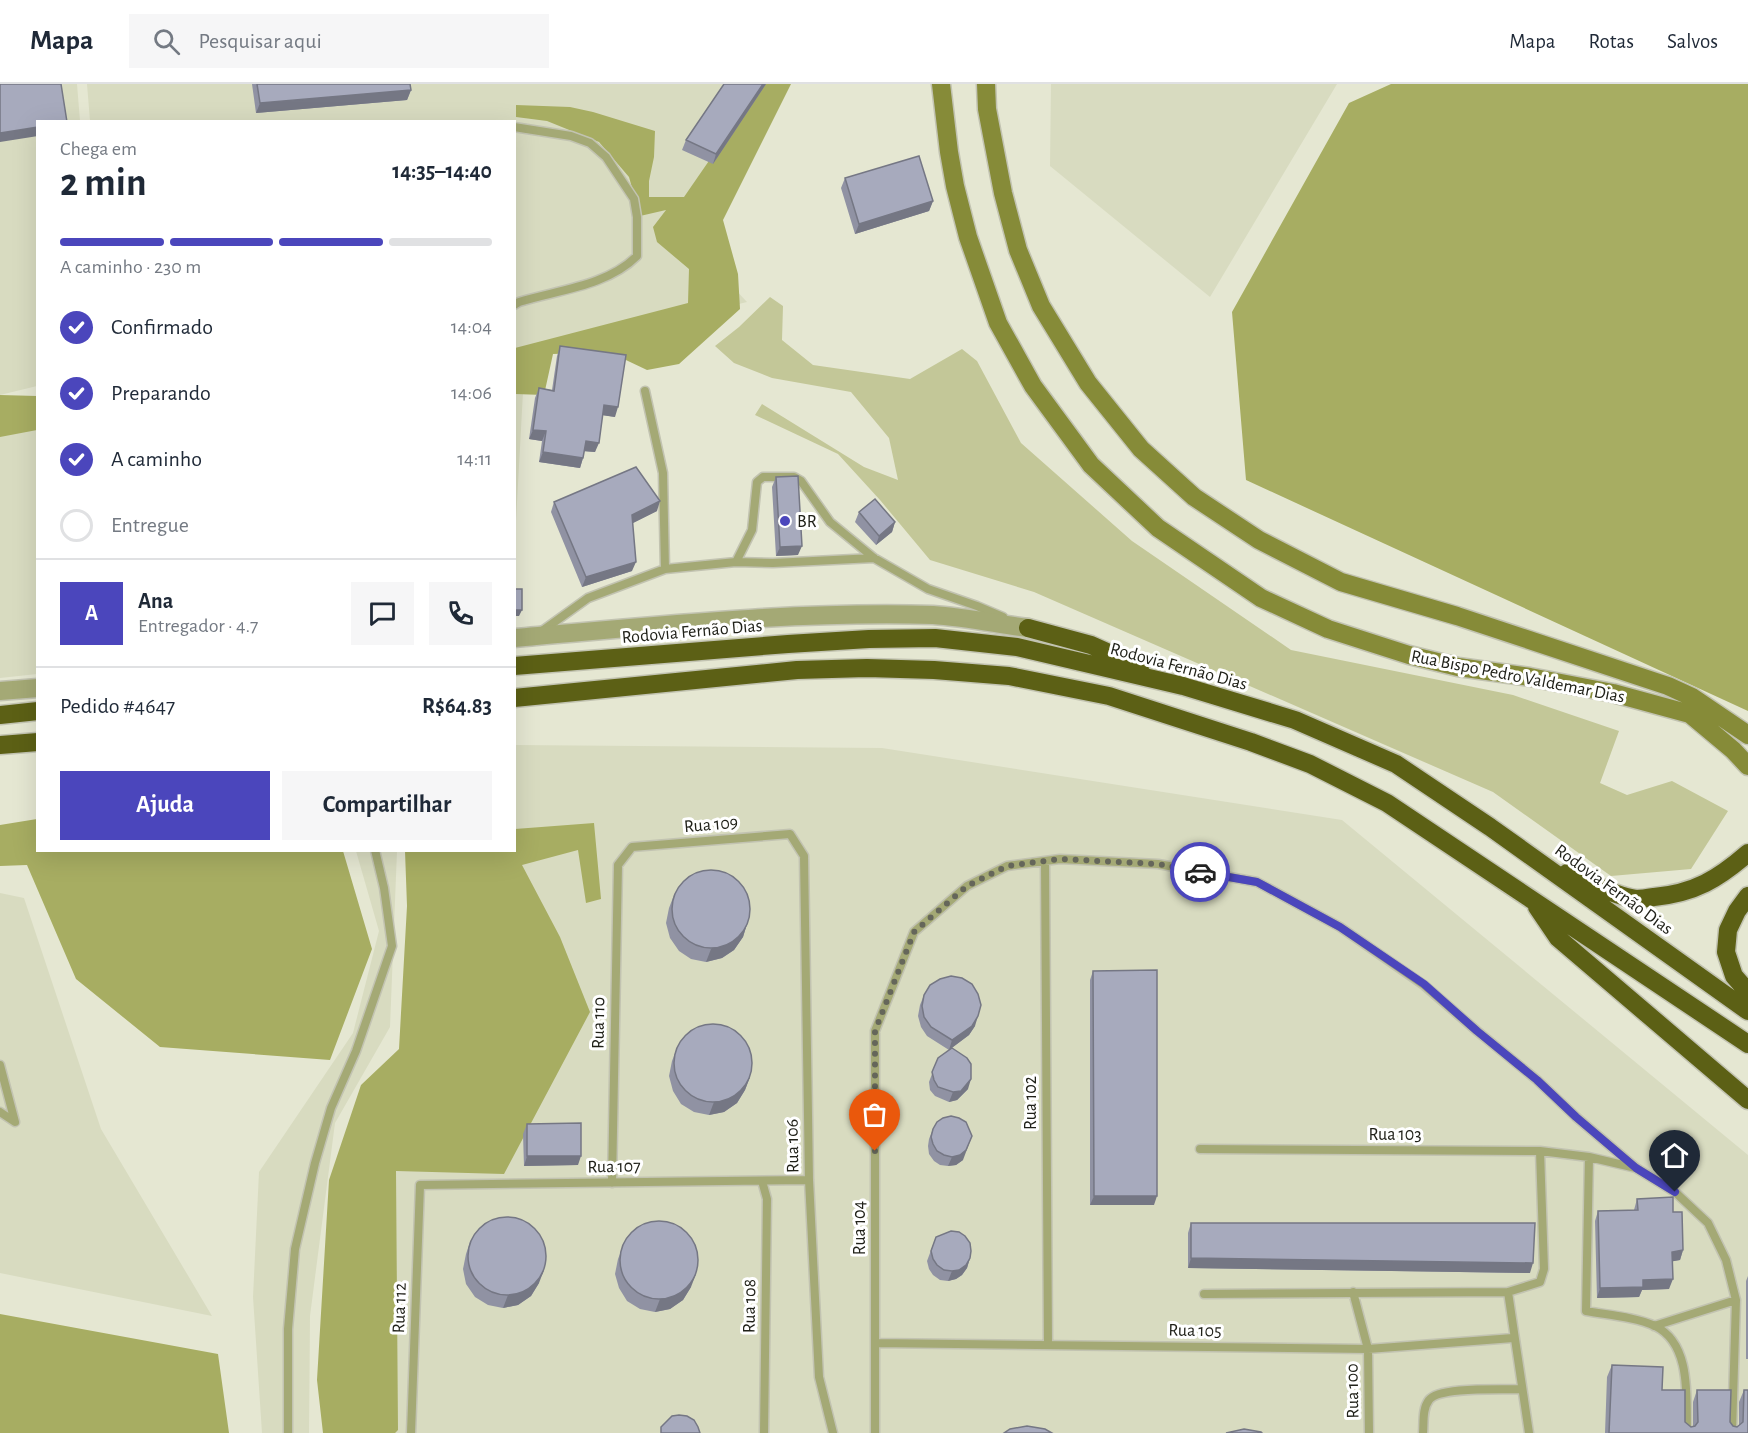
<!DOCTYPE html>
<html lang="pt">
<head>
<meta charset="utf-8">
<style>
  :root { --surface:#fff; --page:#f6f6f7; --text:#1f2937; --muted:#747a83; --line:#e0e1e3; --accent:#4b46bc }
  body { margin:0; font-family:"Alegreya Sans",sans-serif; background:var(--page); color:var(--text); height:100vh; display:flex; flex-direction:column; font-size:22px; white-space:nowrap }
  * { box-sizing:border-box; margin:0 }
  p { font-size:20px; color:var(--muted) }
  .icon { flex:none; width:33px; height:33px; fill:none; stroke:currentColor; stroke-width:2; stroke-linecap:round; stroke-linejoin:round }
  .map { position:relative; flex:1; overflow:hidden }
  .drawer { position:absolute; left:36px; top:36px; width:480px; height:732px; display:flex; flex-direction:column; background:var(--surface); border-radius:0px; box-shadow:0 6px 24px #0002 }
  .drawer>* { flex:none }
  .pin { position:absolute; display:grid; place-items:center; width:51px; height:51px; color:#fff; margin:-62px -26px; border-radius:50% 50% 50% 0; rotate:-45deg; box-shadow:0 0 6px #0007 }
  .pin .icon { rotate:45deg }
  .courier { position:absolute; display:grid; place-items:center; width:60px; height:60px; margin:-30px; border:4px solid #4b46bc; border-radius:50%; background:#fff; color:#222; box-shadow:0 2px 8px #0007 }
  .summary em { font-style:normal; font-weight:700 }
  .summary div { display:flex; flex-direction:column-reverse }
  .summary { display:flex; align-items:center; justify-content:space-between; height:102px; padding:0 24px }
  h1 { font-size:39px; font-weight:700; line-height:45px }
  .bar { display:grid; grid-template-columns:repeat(4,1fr); gap:9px 6px; align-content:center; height:72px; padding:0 24px }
  .bar i { height:8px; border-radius:4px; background:var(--line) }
  .bar .current { background:var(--accent) }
  .bar p { grid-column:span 4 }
  .line { display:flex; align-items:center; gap:15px; padding:0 24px; border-top:2px solid var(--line) }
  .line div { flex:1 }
  .round { display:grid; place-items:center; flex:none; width:63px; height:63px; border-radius:0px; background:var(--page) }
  ol { padding:0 24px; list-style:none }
  li { display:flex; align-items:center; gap:18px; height:66px }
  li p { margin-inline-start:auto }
  li .icon { padding:6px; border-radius:50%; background:var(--accent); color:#fff; stroke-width:4 }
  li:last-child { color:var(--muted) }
  li i { width:33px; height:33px; border:3px solid var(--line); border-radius:50% }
  .primary-button { display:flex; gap:12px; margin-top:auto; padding:12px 24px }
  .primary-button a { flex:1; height:69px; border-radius:0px; background:var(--accent); color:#fff; font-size:24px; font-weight:700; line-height:69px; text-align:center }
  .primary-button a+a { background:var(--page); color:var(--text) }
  header { display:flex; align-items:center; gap:36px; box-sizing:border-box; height:84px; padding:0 30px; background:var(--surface); border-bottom:2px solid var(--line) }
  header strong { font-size:28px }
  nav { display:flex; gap:33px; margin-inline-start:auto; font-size:21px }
  .search { width:420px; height:54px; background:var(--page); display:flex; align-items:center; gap:15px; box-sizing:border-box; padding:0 21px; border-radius:0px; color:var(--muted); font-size:22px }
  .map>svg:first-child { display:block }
</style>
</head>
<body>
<header>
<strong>Mapa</strong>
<div class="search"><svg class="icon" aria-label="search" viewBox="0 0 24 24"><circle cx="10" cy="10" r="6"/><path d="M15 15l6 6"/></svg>Pesquisar aqui</div>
<nav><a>Mapa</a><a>Rotas</a><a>Salvos</a></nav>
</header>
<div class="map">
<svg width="1748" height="1349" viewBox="0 0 1748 1349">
  <rect width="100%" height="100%" fill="#e5e7d2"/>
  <path fill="#d8dbc0" d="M0,0H77L80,37L38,38L37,302L0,311Z
    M87,0H782L702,170L747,218L525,272L515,455L514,38L90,37Z
    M1051,0H1337L1210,213L1050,82Z
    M37,327V590L0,594V335Z
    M515,661L882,664L1342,736L1748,1071V1349H359V1186L441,767L514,766Z
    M356,767H397L390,943L335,1039L310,1232L309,1349H262L253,1213L259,1088L353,949L379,847Z
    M0,809L24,814L101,1045L212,1232L0,1189Z"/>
  <path fill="#c3c798" d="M770,213L783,222L782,256L813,281L910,295L962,265L977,277L1021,359L1132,457L1291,566L1513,611L1619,647L1600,699L1627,711L1672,697L1728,727L1691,785L1611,792L1493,708L1034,508L930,476L880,416L838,370L755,331L762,320L864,383L898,396L889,354L851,308L772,294L734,279L715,262L739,243Z"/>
  <path fill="#a7ad62" d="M762,0H791L723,136L738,190L740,225L679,280L647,286L609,268L553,270L544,311L515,310V264L688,219L689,185L657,158L653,143L666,126L640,132L629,93L599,58L547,37L516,33V21L570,23L593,28L655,47L654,73L649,97V113H684Z
    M1391,0H1748V627L1246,396L1232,228L1349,19Z
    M0,311L37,312V346L0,353Z
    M37,735L38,766L343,767L372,865L330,976L160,963L76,895L27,781L0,782V741Z
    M594,739L601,815L586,819L578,766L522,781L560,853L590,928L504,1090L396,1087L398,1346L395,1349H323L317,1296L329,1096L361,1001L399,965L407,822L405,767L514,766L515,745Z
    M0,1230L218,1270L229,1349H0Z"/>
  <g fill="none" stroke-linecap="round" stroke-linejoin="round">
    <defs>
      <path id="service" d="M514,43L571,52L590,59L606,73L634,115L637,133V172C607,202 558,206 519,218L514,221
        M645,307L663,389L665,485
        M736,478L752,446L757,398L763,393H794L801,397L830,438L874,474L928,505L977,522L1003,533
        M542,547L588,514L665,485L736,478L773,479L874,474
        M1045,777L1048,1261
        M0,981L15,1038L0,1028
        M1200,1065L1540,1067L1589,1073L1636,1084L1675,1108L1708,1139L1726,1176L1736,1216L1732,1349
        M1589,1073L1586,1227C1608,1231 1635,1233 1655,1242C1692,1260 1686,1314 1687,1349
        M762,1097L767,1115L764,1349
        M612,1099L618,781L632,763L790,750L804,772L809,1096L819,1293L833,1349
        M1353,1208L1368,1265L1369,1349
        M1508,1208L1529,1349
        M1204,1210L1508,1208L1540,1198L1544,1185L1540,1067
        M1654,1242L1736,1216
        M875,1259L1368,1265L1513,1254
        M288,1349V1245L295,1165L315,1079L331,1024L356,967L392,862L384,804L375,766
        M411,1349L420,1101L809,1096
        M875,1349V947L914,848L967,802L1007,782L1060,775L1158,780L1257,798L1340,843L1424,901L1477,947L1537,996L1576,1033L1636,1084
        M1423,1349C1424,1339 1422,1325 1429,1316C1439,1302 1503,1306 1522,1305"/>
      <path id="tertiary" d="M514,554C654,542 793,527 933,531C965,533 997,540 1028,544
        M0,607L38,604"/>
      <path id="secondary" d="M941,0L949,68L955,102L968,153L998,239L1033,302L1091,381L1158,444L1261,514L1328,545L1409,571L1458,583L1530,593L1613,609L1690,630L1733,666L1748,682
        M986,0L987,25L1003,109L1018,166L1041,222L1088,299L1141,365L1194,413L1259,456L1341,498L1457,532L1668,602L1692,613L1748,651"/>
      <path id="motorway" d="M1028,544L1091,561L1140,583
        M514,582L788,560L869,555L935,554L1017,563L1183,602L1295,636L1396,680L1490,743L1748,927
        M514,614L797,586L867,584L934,586L1009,592L1109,612L1251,658L1310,680L1387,719L1748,960
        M0,631L38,627
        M0,661L38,658
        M1567,789C1587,797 1614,812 1636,815C1641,815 1648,814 1654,813C1695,809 1718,795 1748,769
        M1748,812L1737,827L1728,846L1726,868L1734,892L1748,908
        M1537,823L1558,854L1748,1016"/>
    </defs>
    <use href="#service" stroke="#c2c3b1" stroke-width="11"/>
    <use href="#tertiary" stroke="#c2c3b1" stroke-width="21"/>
    <use href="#secondary" stroke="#c2c3b1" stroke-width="21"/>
    <use href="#motorway" stroke="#c2c3b1" stroke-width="21"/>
    <use href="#service" stroke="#a4a975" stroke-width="8"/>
    <use href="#tertiary" stroke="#a4a975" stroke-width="18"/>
    <use href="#secondary" stroke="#868b38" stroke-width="18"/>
    <use href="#motorway" stroke="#5c6015" stroke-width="18"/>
  </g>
  <path fill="#9092a3" d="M252,0H410L411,6L407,16L256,29Z
    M724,0H766L713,80L682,66L686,56Z
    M845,94L933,117L929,127L855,150L841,104Z
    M560,262L615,333L603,331L595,368L584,367L583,374L580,384L539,378L542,357L529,355L535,314L539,304L552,306L557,272Z
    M776,393L798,471L776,472L772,403Z
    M554,418L657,427L633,439L632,487L582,503L551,428Z
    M859,428L895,438L892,448L876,461L855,438Z
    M674,811L747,840L743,853L734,866L722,874L706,878L691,875L679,867L670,854L666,839L669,824Z
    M1093,887L1154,1121H1090V896Z
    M924,911L975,942L969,951L949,966L927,952L921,943L918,932L920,921Z
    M677,964L750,993L745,1006L737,1019L724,1028L709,1031L694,1028L681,1020L673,1007L669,992L672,977Z
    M938,974L968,1005L957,1016L949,1018L935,1012L930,1006L929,998Z
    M527,1040L578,1081L524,1082L523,1050Z
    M933,1045L963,1076L956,1081L948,1082L940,1081L934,1077L929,1070L928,1062L929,1055Z
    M1637,1115L1673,1128L1683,1166L1680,1176L1672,1177L1669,1205L1642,1206L1639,1213L1597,1214L1595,1137L1598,1127L1634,1126Z
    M1191,1139L1530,1189L1188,1184V1149Z
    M936,1153L970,1174L967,1184L962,1191L956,1195L948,1197L940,1196L933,1191L929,1185L927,1177Z
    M470,1158L539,1199L531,1212L518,1221L503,1224L488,1221L475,1213L466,1200L463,1185L466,1170Z
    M623,1162L691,1203L683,1216L670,1225L655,1228L640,1225L627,1217L619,1204L615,1190L618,1175Z
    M1748,1192V1275H1746V1197Z
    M1612,1281L1662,1306L1685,1338L1691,1343H1693V1318L1697,1306L1730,1338L1733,1342L1737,1343L1739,1342V1318L1744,1306L1748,1349H1605L1607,1293Z"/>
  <path fill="#757784" d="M763,0H766L713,80L716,70Z
    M411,6L407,16L256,29L260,19Z
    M38,43V52L0,58V49Z
    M933,117L929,127L855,150L859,140Z
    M604,321L618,323L615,333L601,331Z
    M533,346L546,347L542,357L529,355Z
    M586,357L599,359L595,368L582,367Z
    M543,368L583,374L580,384L539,378Z
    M660,417L657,427L629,441L632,431Z
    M895,438L892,448L876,461L879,452Z
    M802,462L798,471L776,472L780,463Z
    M636,478L632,487L582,503L586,493Z
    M514,526H522L519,532H514Z
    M747,840L743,853L734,866L722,874L706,878L711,865Z
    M978,932L975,942L969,951L949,966L952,956Z
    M750,993L745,1006L737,1019L724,1028L709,1031L714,1018Z
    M971,995L968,1005L957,1016L949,1018L953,1008Z
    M972,1052L963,1076L956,1081L948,1082L952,1073Z
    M527,1072H581L578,1081L524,1082Z
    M1094,1112H1157L1154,1121H1090Z
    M1683,1166L1680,1176L1669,1178L1672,1168Z
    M970,1174L967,1184L962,1191L956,1195L948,1197L952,1187Z
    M1191,1174L1533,1179L1530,1189L1188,1184Z
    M544,1186L539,1199L531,1212L518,1221L503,1224L508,1211Z
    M696,1190L691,1203L683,1216L670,1225L655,1228L660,1215Z
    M1673,1195L1669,1205L1642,1206L1639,1213L1597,1214L1600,1204L1643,1196Z"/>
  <path fill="#a7aabd" stroke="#757784" stroke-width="1.5" d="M0,0H61L67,38H38V43L0,49Z
    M257,0H410L411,6L260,19Z
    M724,0H763L716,70L686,56Z
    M919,72L933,117L859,140L845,94Z
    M560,262L626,271L618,323L604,321L599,359L586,357L583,374L543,368L546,347L533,346L539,304L554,307Z
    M636,383L660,417L632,431L636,478L586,493L554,418Z
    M798,392L802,462L780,463L776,393Z
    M875,415L895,438L879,452L859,428Z
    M514,505H522V526H514Z
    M672 825a39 39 0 1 1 78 0a39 39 0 1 1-78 0Z
    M1157,886V1112H1094L1093,887Z
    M951,892L962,894L972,900L978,910L981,921L978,932L972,942L952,956L931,943L924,933L922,922L924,911L930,901L940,895Z
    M674 979a39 39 0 1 1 78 0a39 39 0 1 1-78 0Z
    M952,964L967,974L971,980V995L961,1007L953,1008L938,1003L934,996L932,988L938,974Z
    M951,1032L959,1034L966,1038L972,1052L966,1066L960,1071L952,1073L944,1071L937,1067L933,1060L931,1053L933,1045L937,1038L943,1034Z
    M581,1039V1072H527V1040Z
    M1673,1113V1128H1682L1683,1166L1672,1168L1673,1195L1643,1196V1203L1600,1204L1598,1127L1638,1126L1637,1115Z
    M468 1172a39 39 0 1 1 78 0a39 39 0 1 1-78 0Z
    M620 1176a39 39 0 1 1 78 0a39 39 0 1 1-78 0Z
    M1191,1139H1535L1533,1179L1191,1174Z
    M951,1147L959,1148L965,1152L970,1159L971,1167L970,1174L966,1181L959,1186L952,1187L944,1186L937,1181L933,1175L931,1167L936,1153Z
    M1612,1281L1663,1283L1662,1306H1685V1338L1691,1343L1695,1342L1698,1338L1697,1306H1731L1730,1338L1733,1342L1737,1343L1743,1338L1744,1306H1748V1349H1609Z
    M679,1331L687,1332L694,1336L698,1343L700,1349H661V1343L672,1332Z
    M1027,1342L1045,1345L1052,1349H1004L1010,1345Z
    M1244,1345L1261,1348L1262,1349H1226Z"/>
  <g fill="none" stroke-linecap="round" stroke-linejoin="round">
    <path stroke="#65665a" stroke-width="6" stroke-dasharray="0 10.8" d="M875,1067V947L914,848L967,802L1007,782L1060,775L1158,780L1200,788"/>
    <path stroke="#4b46bc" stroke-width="8" d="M1200,788L1257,798L1340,843L1424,900L1477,947L1537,996L1576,1033L1636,1084L1675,1108"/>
  </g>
  <circle fill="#4b46bc" stroke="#fff" stroke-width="2" cx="785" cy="437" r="6"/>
  <g text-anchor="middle" stroke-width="6" stroke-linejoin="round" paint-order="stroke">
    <g font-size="18" fill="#202119" stroke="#fff" text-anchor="start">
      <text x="797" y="443">BR</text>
    </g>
    <g font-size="18" fill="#202119" stroke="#fff">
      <text transform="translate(692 547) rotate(-5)" y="6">Rodovia Fernão Dias</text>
      <text transform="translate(1179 582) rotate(15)" y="6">Rodovia Fernão Dias</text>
      <text transform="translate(1518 592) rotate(11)" y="6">Rua Bispo Pedro Valdemar Dias</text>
      <text transform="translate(711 740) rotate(-5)" y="6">Rua 109</text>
      <text transform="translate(1614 805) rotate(36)" y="6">Rodovia Fernão Dias</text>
      <text transform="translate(598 939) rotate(-89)" y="6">Rua 110</text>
      <text transform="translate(1030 1019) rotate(-90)" y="6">Rua 102</text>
      <text x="1395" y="1056">Rua 103</text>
      <text transform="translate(792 1062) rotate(-91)" y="6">Rua 106</text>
      <text transform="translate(614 1082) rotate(-1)" y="6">Rua 107</text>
      <text transform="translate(859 1144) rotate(-90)" y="6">Rua 104</text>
      <text transform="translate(749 1222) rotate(-89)" y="6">Rua 108</text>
      <text transform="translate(399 1224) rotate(-88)" y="6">Rua 112</text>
      <text transform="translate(1195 1246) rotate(1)" y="6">Rua 105</text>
      <text transform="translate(1352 1307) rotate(-91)" y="6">Rua 100</text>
    </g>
  </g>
</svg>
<div class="pin" style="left:875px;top:1067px;background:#ea580c"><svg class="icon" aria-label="bag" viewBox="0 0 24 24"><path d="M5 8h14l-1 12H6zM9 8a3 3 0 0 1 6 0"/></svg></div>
<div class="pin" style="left:1675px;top:1108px;background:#1f2937"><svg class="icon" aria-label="home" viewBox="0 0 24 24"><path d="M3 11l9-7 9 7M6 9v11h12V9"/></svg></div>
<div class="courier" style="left:1200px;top:788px"><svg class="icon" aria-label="car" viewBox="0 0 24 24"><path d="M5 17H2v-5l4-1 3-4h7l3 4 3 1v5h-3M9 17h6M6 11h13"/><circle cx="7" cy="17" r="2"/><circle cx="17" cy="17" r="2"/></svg></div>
<section class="drawer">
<div class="summary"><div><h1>2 min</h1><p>Chega em</p></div><em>14:35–14:40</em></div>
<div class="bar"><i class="current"></i><i class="current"></i><i class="current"></i><i></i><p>A caminho · 230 m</p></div>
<ol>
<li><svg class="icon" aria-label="check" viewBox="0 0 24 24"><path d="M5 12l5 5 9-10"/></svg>Confirmado<p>14:04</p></li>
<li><svg class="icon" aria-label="check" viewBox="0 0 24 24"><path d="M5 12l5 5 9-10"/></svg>Preparando<p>14:06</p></li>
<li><svg class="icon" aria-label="check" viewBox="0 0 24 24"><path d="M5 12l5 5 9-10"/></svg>A caminho<p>14:11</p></li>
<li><i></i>Entregue</li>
</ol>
<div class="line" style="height:108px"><b class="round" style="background:var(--accent);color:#fff">A</b><div><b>Ana</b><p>Entregador · 4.7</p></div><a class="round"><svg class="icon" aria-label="chat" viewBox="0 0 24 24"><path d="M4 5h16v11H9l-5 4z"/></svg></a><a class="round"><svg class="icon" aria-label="phone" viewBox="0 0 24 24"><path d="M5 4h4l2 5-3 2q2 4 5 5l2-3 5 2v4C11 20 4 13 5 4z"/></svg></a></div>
<div class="line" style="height:78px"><div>Pedido #4647</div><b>R$64.83</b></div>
<div class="primary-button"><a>Ajuda</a><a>Compartilhar</a></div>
</section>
</div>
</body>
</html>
